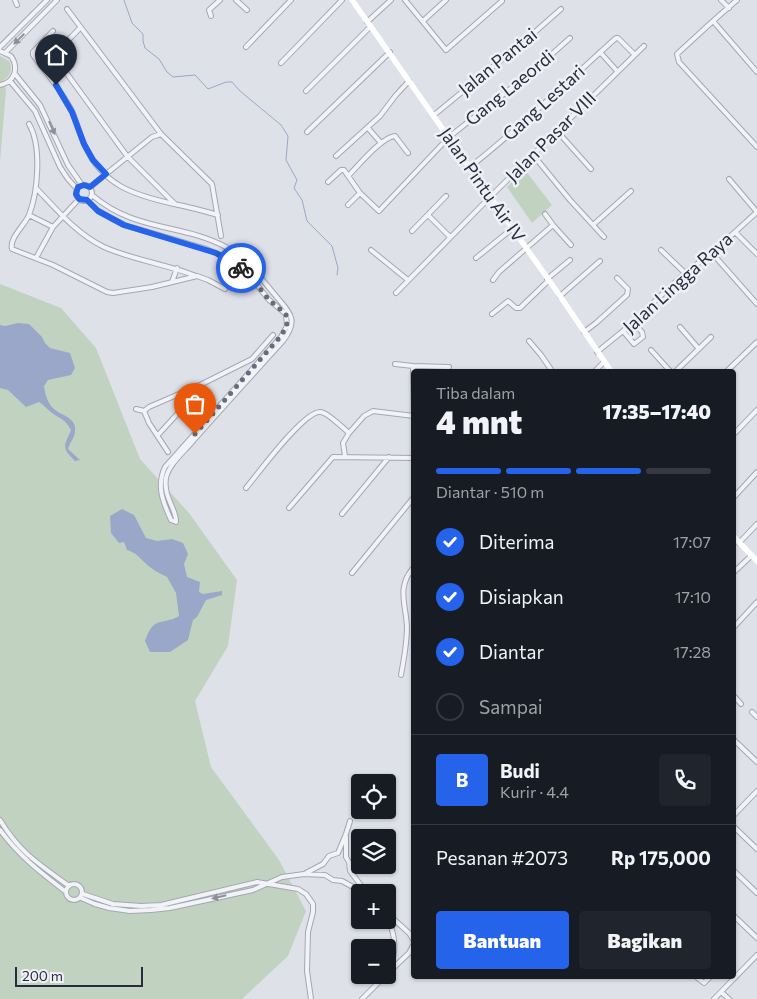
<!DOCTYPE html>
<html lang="id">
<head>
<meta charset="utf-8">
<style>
  :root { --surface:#171b24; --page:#20242c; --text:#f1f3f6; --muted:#9ea1a6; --line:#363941; --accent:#2563eb }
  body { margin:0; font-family:Commissioner,sans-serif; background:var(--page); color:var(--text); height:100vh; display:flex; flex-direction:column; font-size:19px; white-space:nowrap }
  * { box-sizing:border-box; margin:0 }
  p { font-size:16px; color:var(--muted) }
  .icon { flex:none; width:28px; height:28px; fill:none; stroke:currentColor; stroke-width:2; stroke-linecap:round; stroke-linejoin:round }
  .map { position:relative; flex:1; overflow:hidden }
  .side { position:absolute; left:411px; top:369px; width:325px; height:610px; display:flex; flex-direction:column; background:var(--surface); border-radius:5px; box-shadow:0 1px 4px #0004 }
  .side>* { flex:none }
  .controls { position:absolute; left:351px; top:774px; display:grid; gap:10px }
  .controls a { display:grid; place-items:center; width:45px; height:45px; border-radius:5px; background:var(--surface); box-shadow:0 1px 4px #0004; font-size:25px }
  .scale { position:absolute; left:15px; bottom:12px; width:128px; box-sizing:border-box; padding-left:5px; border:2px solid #282c40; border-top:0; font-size:14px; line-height:18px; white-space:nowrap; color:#282c40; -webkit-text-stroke:4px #eff0f6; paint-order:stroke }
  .pin { position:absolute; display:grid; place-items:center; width:42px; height:42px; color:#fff; margin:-51px -21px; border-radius:50% 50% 50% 0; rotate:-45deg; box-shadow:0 0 5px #0007 }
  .pin .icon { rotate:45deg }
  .courier { position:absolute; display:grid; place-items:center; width:50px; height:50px; margin:-25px; border:4px solid #2563eb; border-radius:50%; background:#fff; color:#222; box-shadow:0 1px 6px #0007 }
  .summary em { font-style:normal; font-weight:800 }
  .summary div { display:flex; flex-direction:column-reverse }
  .summary { display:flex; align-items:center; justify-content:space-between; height:85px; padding:0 25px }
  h1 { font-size:32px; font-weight:800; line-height:38px }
  .bar { display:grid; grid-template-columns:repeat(4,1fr); gap:8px 5px; align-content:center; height:60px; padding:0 25px }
  .bar i { height:6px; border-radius:4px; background:var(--line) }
  .bar .on { background:var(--accent) }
  .bar p { grid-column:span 4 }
  .line { display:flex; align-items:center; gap:12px; padding:0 25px; border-top:1px solid var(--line) }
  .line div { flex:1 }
  .round { display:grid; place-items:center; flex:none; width:52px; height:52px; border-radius:5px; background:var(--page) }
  ol { padding:0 25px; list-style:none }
  li { display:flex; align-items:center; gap:15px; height:55px }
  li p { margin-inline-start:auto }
  li .icon { padding:5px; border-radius:50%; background:var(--accent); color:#fff; stroke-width:4 }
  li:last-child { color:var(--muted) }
  li i { width:28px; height:28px; border:2px solid var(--line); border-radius:50% }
  .cta { display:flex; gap:10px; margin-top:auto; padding:10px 25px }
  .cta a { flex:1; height:58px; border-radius:5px; background:var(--accent); color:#fff; font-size:20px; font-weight:800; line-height:58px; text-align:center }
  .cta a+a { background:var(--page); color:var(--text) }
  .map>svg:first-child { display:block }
</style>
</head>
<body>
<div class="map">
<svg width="757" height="999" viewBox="0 0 757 999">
  <rect width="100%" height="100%" fill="#dfe1e9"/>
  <path fill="#c2d2c1" d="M0,56L9,61C13,69 11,75 4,80L6,90L0,162Z
    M525,170L552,205L532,223L507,187Z
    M0,284L61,308L96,348L140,459L189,513L237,580L228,646L195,701L211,767L279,860L306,911L288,956L242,999H0Z"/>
  <path fill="#9ba7c8" d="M18,323L29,324L42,337L45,343L50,348L70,353L75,368L71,375L48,380L44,386C45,393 47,401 52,407C59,416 77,416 75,431C75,437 70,442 68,449L80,460L75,461C61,447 64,447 71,430C64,418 62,420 52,413C47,409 44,405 39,402L26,407L8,390L0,388V325L5,326Z
    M122,509L134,515L146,538L157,541L172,539L183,543L188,554L184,564L187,577L200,582L199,592L203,594L222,591V595L206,600L197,617L193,620L188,640L170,652H150L145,641C154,615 161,626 179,616L176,593L167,577C158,573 150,568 143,561C137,555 136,553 127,550L124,542L119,543L111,533L110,516Z"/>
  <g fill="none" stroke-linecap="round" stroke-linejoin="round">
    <path stroke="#9ba7c8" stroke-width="1" d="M124,0L132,23L143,34V41L145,48L159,59L167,72L173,77L195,75L208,89L226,82H232L240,91L281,125L288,136L286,160L297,180L294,188L302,200L307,221L332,246L338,268L337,275"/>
    <defs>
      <path id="street" d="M15,0L17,5
        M236,0L247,10
        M405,0L446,50L502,1
        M721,0L729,8
        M67,9L161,134L212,184L221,236
        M211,16L209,10L220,0
        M423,21L446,0
        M713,21L737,0
        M367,22L391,0
        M80,28L42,67C53,81 64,95 72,111C77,122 79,133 84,144C102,185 133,195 174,204C189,207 204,211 218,215
        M0,47L47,0
        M246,47L291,0
        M0,51L11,56C19,68 15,82 0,85
        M6,52L57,0
        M600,52L617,71
        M54,56L127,156L175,204
        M281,63L342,0
        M42,67L33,55V52L53,31
        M757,72L713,21L677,54L679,62L757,147
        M15,74L40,105L68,165L82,185
        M10,81L35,111L60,167L68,179L77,189
        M306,91L370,27
        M434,115L527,39L561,9
        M29,124C42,146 38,192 29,215C25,225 9,238 12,249L53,265L107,292L113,293L152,287L197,276L208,280L225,289
        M368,128L381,143
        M557,131L591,169
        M307,132L390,52
        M336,156L380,116L396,95L409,81
        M534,156L570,200L604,237
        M470,167C521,127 568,81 616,38H618L634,54
        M349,175C359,165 382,137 395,136L408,153
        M729,179L757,212
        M328,182L341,170H344L360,193L379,211L449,137L533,71L570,38
        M76 193a8 8 0 1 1 16 0a8 8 0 1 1-16 0Z
        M90,187L152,137L161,134
        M37,189C57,210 77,234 104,247C133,260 166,264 196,276
        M87,200L98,211L124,225L206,249L225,257L250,276L269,300L286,314L287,326L281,337L165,467C156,486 163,502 171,520L176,522C177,510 163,497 166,478C169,464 184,452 193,441C223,407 253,374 283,341C300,319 289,312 275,295C260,277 247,259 226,247C181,223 135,232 92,195
        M348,205L360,193
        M545,214L553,225
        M29,215L53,227
        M428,215L450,237
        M593,225L631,191
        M412,231L446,196
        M735,232L757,254
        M371,250L408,280
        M661,250L685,273
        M712,253L757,304
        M36,258L53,227L79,199
        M476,258L513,228
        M547,279L570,260
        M493,280L499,272L553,225L571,245
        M172,282L177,268
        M396,293L490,197L644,46
        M560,296L600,261
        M492,314L508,301L516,308H520L548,281
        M680,327L699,349
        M623,331L634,344L643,337L642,332L633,322
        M584,332L596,323L627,295L628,289L617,278
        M529,341L541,355L552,371
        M651,350L670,371
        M597,352L623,331L685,273L712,253L757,212
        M395,364L413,366L449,367
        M413,366L414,417
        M595,371L604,362
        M676,371L711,337
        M727,371L757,342
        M190,400L211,418
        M186,404L207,422
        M136,409L144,411
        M349,433L364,416L373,411L414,416
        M734,434L757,410
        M158,435L190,400L202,384
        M168,452L149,423L144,411L149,407L202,384L252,359L273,335
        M246,488C257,475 305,409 321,412C328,413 343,428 349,433L343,443L345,456
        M734,497L757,472
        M289,508L333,457L414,458
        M342,514L389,457
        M739,543L757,524
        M734,572L751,556
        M352,573L414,497
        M734,627L757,602
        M401,675C404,659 407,643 407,627C406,604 396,587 414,567
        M734,696L741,704
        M752,712L757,717
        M734,740L757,762
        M734,815L757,791
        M0,820C20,853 39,864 69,886
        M734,827L757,849
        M0,830C19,856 40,872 66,892
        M346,836V857L349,862L350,871L366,892
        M734,871L757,893
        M306,873L323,864L329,856L338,853L346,834L350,821
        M66 892a8 8 0 1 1 16 0a8 8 0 1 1-16 0Z
        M83,894L113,904L141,906L161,905L257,882L298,889L306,894L313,904V912L308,932L307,971L311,999
        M81,898L95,904L109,908L130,911L151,910L170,908L253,890L282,877L304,874L325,875L333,880L342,881L362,892
        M388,914L409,933L414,941
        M734,916L757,938
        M388,919C397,939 396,954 388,974
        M389,972L409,953L414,944
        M695,976L704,983L711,976
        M721,992L729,999
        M362,999L386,975
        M714,999L757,955"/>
    </defs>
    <use href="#street" stroke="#a4a7b3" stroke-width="6"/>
    <use href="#street" stroke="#f2f3f7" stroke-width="4"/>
    <path stroke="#fff" stroke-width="5.5" d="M352,0L560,296L611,371
      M734,537L757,561"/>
  </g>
  <defs><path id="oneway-solid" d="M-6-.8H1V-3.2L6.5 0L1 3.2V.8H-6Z" transform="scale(1.25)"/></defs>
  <g fill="#8d909c">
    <use href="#oneway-solid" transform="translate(19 39) rotate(135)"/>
    <use href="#oneway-solid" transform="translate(52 128) rotate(66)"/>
    <use href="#oneway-solid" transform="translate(219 897) rotate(167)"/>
  </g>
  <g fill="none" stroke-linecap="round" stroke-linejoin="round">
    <path stroke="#686b7b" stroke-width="5" stroke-dasharray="0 9" d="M195,434L280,337L287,326L286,314L269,300L250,276L241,268"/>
    <path stroke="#2563eb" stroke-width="6" d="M56,85L72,112L84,144L93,160L106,174L90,187L84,185L78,187L76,194L79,199L87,200L98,211L124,225L216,253L241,268"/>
  </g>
  <g text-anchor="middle" stroke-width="5" stroke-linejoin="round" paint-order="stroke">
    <g font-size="18" fill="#282c40" stroke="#eff0f6">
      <text transform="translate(498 62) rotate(-39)" y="6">Jalan Pantai</text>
      <text transform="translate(510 88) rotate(-39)" y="6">Gang Laeordi</text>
      <text transform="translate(544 103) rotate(-42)" y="6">Gang Lestari</text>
      <text transform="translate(551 137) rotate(-45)" y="6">Jalan Pasar VIII</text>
      <text transform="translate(482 185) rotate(55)" y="6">Jalan Pintu Air IV</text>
      <text transform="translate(678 283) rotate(-42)" y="6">Jalan Lingga Raya</text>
    </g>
  </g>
</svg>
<div class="controls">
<a><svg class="icon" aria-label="locate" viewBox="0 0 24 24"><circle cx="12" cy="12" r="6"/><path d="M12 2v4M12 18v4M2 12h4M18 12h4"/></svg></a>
<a><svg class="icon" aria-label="layers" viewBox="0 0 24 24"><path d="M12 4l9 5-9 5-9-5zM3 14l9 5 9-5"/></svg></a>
<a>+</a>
<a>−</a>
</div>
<div class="scale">200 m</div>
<div class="pin" style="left:195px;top:434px;background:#ea580c"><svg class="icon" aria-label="bag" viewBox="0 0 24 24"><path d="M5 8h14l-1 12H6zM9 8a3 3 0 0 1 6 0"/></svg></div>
<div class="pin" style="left:56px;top:85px;background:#1f2937"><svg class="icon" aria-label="home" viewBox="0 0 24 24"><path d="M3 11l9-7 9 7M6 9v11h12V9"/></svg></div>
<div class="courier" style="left:241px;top:268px"><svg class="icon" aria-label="bike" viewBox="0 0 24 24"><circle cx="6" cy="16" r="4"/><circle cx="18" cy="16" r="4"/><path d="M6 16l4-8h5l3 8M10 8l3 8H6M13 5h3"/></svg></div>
<section class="side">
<div class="summary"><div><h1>4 mnt</h1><p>Tiba dalam</p></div><em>17:35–17:40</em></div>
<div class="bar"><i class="on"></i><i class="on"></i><i class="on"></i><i></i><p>Diantar · 510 m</p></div>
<ol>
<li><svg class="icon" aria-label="check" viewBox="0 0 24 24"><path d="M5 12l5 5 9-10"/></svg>Diterima<p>17:07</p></li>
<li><svg class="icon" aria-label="check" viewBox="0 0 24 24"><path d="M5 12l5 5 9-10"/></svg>Disiapkan<p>17:10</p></li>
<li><svg class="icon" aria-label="check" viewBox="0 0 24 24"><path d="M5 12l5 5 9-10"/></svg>Diantar<p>17:28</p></li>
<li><i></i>Sampai</li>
</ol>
<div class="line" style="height:90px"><b class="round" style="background:var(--accent);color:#fff">B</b><div><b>Budi</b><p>Kurir · 4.4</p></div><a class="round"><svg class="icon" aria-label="phone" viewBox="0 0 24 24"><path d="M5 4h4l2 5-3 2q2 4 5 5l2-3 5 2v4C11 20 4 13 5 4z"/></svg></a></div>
<div class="line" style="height:65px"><div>Pesanan #2073</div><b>Rp 175,000</b></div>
<div class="cta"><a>Bantuan</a><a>Bagikan</a></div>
</section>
</div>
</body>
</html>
